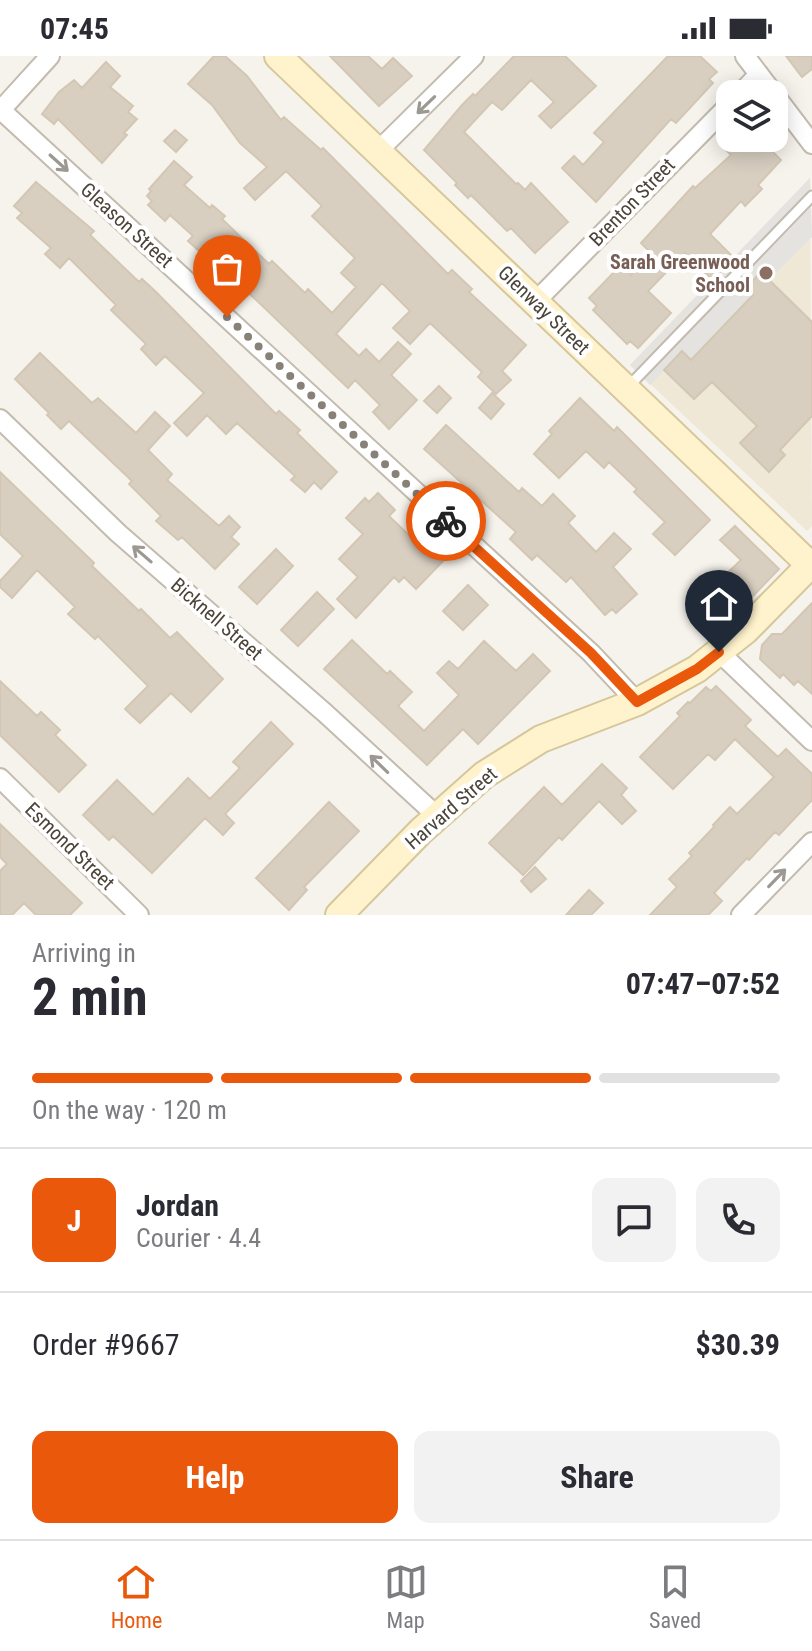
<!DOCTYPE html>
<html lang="en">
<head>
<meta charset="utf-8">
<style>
  :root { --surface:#fff; --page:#f2f2f3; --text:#2b2b33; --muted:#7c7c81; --line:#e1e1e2; --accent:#ea580c }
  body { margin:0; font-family:"Roboto Condensed",sans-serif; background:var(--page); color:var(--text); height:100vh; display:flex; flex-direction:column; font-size:30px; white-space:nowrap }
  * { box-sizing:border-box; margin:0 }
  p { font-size:26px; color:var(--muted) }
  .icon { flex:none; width:44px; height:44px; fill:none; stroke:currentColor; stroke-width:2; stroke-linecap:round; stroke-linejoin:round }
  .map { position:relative; height:859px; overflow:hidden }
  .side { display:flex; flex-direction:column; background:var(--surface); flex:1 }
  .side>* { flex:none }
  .tools { position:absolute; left:716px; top:24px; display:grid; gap:16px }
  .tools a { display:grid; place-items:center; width:72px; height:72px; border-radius:16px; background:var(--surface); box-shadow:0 4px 20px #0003; font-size:40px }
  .pin { position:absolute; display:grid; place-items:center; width:68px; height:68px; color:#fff; margin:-82px -34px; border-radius:50% 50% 50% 0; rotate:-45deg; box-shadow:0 0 8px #0007 }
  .pin .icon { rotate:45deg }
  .courier { position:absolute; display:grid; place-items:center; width:80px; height:80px; margin:-40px; border:6px solid #ea580c; border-radius:50%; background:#fff; color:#222; box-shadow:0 2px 10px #0007 }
  .head em { font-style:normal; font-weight:700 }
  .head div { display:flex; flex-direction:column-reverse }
  .head { display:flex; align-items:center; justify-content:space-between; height:136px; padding:0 32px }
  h1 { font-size:52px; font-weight:700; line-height:60px }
  .bar { display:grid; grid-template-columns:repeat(4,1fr); gap:12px 8px; align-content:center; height:96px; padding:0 32px }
  .bar i { height:10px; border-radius:6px; background:var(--line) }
  .bar .selected { background:var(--accent) }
  .bar p { grid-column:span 4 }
  .line { display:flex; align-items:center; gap:20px; padding:0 32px; border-top:2px solid var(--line) }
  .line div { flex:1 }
  .round { display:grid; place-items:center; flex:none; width:84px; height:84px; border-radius:16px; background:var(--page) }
  .action { display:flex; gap:16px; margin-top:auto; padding:16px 32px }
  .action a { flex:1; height:92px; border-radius:16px; background:var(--accent); color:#fff; font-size:32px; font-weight:700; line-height:92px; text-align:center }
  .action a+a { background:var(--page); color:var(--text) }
  .status { display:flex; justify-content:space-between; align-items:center; height:56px; padding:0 40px; background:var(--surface); direction:ltr }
  .status svg { height:22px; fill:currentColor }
  .dock { display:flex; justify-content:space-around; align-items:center; height:112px; border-top:2px solid var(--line); background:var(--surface); font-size:22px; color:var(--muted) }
  .dock a { display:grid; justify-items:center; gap:4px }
  .dock .selected { color:var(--accent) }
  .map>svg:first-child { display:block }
</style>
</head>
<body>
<div class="status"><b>07:45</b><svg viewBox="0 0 49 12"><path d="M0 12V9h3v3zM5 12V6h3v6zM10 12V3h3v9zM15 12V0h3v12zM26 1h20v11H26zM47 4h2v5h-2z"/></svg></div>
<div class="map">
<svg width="812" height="859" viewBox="0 0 812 859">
  <rect width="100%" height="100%" fill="#f6f3ec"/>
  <path fill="#efe8d6" d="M810,122L812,470L807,475L630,309Z"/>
  <path fill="#e5e3e0" d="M810,122L812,181L769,224L761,216L746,231L753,239L691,304L682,296L650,329L630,309Z"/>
  <path fill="#d8cfc1" stroke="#d3c7b4" stroke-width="2" d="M214,0H225L247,20L281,64L284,61L321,94L323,92L448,218L452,214L472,233L469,236L526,289L502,315L511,324L496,338L478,321L482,316L430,267L410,288L393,272L410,255L382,227L336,278L359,300L366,293L379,306L398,286L411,298L391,319L417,344L389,373L373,356L380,349L355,324L348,332L230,219L224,225L207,208L210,205L188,185L193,180L170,159L165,165L148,149L152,145L147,140L151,135L149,133L174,105L192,121L184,129L210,152L212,149L225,160L222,163L269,208L272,205L305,237L308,233L332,257L356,231L341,217L355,202L312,160L322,150L286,115L255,144L244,132L267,111L240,87L212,49L188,28Z
    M330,0H368L382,13L393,2L412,20L379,50Z
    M514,0H565L596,30L551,72L539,60L554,46L531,24L502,54L492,46L464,76L516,128L518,127L525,134L531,127L568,166L535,197L511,172L507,175L471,139L468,142L455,129L457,127L424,94L462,49L473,38L475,40Z
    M668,0H700L717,16L709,23L713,27L676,67L671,63L596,146L562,112L574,100L583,109L604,86L594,77Z
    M786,0H812V13L802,21Z
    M106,6L120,20L110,31L133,50L128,56L137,63L124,77L127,79L102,107L58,63L54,68L42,58L59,36L74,24L82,32Z
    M175,74L187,84L176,96L164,85Z
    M738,82H759L781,104L758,129L762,133L745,150L741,145L710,178L734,202L712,224L685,197L648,235L671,257L638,292L630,285L627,288L593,254L597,250L589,242L621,209L631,219L651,197L641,187L693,130L695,132L731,99L726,94Z
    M36,126L94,175L90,179L139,226L142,223L156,236L276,358L279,355L300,374L297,377L337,416L321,433L314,426L305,436L291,424L295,420L237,367L226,378L207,359L187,380L174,367L204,337L165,300L156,309L141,293L146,288L111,254L116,249L69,202L60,212L45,198L51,192L17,162L22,157L14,150Z
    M761,216L812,266V360L780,394L785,399L769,416L740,387L757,370L712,326L694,343L664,314L682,295L691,304L753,239L746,232Z
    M40,297L92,347L98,342L136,377L155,356L170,370L148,394L172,418L167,424L219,470L229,460L240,471L231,481L239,488L215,513L182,481L178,484L156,465L161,460L129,428L132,425L69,365L61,373L47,359L49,357L15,323Z
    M439,330L451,342L437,357L424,345Z
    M492,337L504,348L491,363L479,352Z
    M580,342L614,375L617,371L710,464L675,499L653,478L665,466L634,436L637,433L609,406L604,412L586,395L559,422L534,398L552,378L549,375Z
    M446,369L519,436L522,432L542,450L553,438L575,460L568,467L596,496L614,477L631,493L613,511L637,538L616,557L612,553L605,559L571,521L566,526L537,499L532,504L510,483L516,476L424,393Z
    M0,416L94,507L92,510L139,555L141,553L170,582L177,576L223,623L191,656L171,637L140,667L125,653L148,630L98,580L95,583L68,558L75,551L37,514L12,542L0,531V525L23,500L0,478Z
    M378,437L395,454L389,460L417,487L423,482L445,503L416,533L404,521L399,526L394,521L356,562L337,543L358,521L339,503L363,478L346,462L365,442L369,446Z
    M735,470L779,513L749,544L724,520L741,504L720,484Z
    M276,493L293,510L257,548L239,531Z
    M468,529L488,549L463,574L443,555Z
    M317,536L334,553L298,590L281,574Z
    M812,547V638L798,625L794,629L783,618L780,622L760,603L762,589L772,578H782Z
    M352,584L387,618L390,615L412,636L398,650L424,675L459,639L437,617L449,605L458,613L484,585L516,615L533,598L550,615L478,688L463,673L427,709L324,613Z
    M0,625L37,660L41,656L60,674L55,679L86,709L59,736L0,679Z
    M716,630L751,664L745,670L778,701L786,693L812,718V744L779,779L775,776L749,804L747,802L714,837L722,845L708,859H650L677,831L669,823L692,800L689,797L714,771L713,769L730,751L737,758L774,721L735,683L715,704L708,698L673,733L640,701L680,660L677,657L688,646L690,647L706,631L711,635Z
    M271,666L293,688L225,758L234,767L223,779L205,762L152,817L113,780L109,784L83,759L117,724L153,759L188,722L210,743L240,712L233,706Z
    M602,708L627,732L621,739L636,755L622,768L599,745L562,784L559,781L523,819L489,787L544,731L562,749Z
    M329,746L359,775L304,831L307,834L289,854L256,822Z
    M0,768L82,847L70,859H36L24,847L12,859H0V815L7,808L0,801Z
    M535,811L546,823L531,836L521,825Z
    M589,834L603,847L591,859H566Z"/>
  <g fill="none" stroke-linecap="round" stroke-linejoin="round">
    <defs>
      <path id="lane" d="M628,331L812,140"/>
      <path id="street" d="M745,0L774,38
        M740,38L759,18
        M774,38L812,88
        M1,54L591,597L637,646
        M0,55L50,0
        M377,96L474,0
        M535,246L730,48
        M0,363L118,477L325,657L437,760
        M719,596L812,685
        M0,722L139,859
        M741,859L812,786"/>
      <path id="secondary" d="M278,0L810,509
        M339,859L421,775L484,719L541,683L637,646L697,613L746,574L812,507"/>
    </defs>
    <use href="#lane" stroke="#c2bbae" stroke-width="13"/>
    <use href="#street" stroke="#c2bbae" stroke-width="22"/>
    <use href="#secondary" stroke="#d6c79b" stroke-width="30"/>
    <use href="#lane" stroke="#fff" stroke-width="9"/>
    <use href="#street" stroke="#fff" stroke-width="18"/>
    <use href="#secondary" stroke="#fff3cd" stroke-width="26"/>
  </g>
  <defs><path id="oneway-shaft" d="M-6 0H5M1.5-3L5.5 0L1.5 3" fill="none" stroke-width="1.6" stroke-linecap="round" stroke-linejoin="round" transform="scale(2)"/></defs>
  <g stroke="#9c9892">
    <use href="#oneway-shaft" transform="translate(426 49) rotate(136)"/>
    <use href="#oneway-shaft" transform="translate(59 107) rotate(42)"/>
    <use href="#oneway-shaft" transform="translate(142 498) rotate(-139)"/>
    <use href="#oneway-shaft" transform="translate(379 708) rotate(-136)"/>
    <use href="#oneway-shaft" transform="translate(777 822) rotate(-46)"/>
  </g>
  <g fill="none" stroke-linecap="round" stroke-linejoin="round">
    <path stroke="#878178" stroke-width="8" stroke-dasharray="0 14.4" d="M227,261L446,465"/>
    <path stroke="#ea580c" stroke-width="10" d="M446,465L591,597L637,646L697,613L719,596"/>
  </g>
  <circle fill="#8d6e63" stroke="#fff" stroke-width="3" cx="766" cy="217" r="8"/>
  <g text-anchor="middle" stroke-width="8" stroke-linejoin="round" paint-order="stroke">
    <g font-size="20" fill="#4b4439" stroke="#fff">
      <text transform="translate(632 146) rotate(-46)" y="7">Brenton Street</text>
      <text transform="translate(127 169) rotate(42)" y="7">Gleason Street</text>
      <text transform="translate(544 254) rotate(44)" y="7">Glenway Street</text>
      <text transform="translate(217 563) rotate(41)" y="7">Bicknell Street</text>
      <text transform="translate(451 752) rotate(-41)" y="7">Harvard Street</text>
      <text transform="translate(70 790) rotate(44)" y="7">Esmond Street</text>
    </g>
    <g font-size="20" font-weight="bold" fill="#785e54" stroke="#fff" text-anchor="end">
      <text x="750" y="213">Sarah Greenwood<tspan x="750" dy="23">School</tspan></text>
    </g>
  </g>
</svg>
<div class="tools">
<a><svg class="icon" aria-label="layers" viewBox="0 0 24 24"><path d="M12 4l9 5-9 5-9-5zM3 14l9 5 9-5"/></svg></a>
</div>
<div class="pin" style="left:227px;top:261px;background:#ea580c"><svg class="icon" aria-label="bag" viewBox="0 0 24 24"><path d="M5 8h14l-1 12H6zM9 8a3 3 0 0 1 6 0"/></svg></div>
<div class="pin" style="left:719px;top:596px;background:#1f2937"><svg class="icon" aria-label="home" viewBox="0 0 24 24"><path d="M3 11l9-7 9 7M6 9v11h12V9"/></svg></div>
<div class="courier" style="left:446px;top:465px"><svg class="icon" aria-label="bike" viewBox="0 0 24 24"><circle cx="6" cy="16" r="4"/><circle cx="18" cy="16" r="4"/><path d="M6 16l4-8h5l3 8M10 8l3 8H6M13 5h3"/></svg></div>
</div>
<section class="side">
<div class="head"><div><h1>2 min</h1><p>Arriving in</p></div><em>07:47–07:52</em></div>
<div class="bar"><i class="selected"></i><i class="selected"></i><i class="selected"></i><i></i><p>On the way · 120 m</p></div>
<div class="line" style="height:144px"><b class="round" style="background:var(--accent);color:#fff">J</b><div><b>Jordan</b><p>Courier · 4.4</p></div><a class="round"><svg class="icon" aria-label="chat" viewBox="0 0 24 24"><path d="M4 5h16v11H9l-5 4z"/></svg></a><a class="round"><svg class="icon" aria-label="phone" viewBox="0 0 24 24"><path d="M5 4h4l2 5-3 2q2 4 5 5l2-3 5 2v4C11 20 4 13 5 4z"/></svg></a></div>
<div class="line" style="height:104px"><div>Order #9667</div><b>$30.39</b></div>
<div class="action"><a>Help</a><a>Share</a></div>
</section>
<nav class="dock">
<a class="selected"><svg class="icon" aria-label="home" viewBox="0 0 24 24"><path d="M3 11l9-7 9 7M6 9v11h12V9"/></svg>Home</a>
<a><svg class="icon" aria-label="map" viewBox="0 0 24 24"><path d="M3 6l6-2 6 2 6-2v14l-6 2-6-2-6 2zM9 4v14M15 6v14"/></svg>Map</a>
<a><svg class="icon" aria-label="saved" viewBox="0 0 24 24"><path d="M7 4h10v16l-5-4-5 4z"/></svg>Saved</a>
</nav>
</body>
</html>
